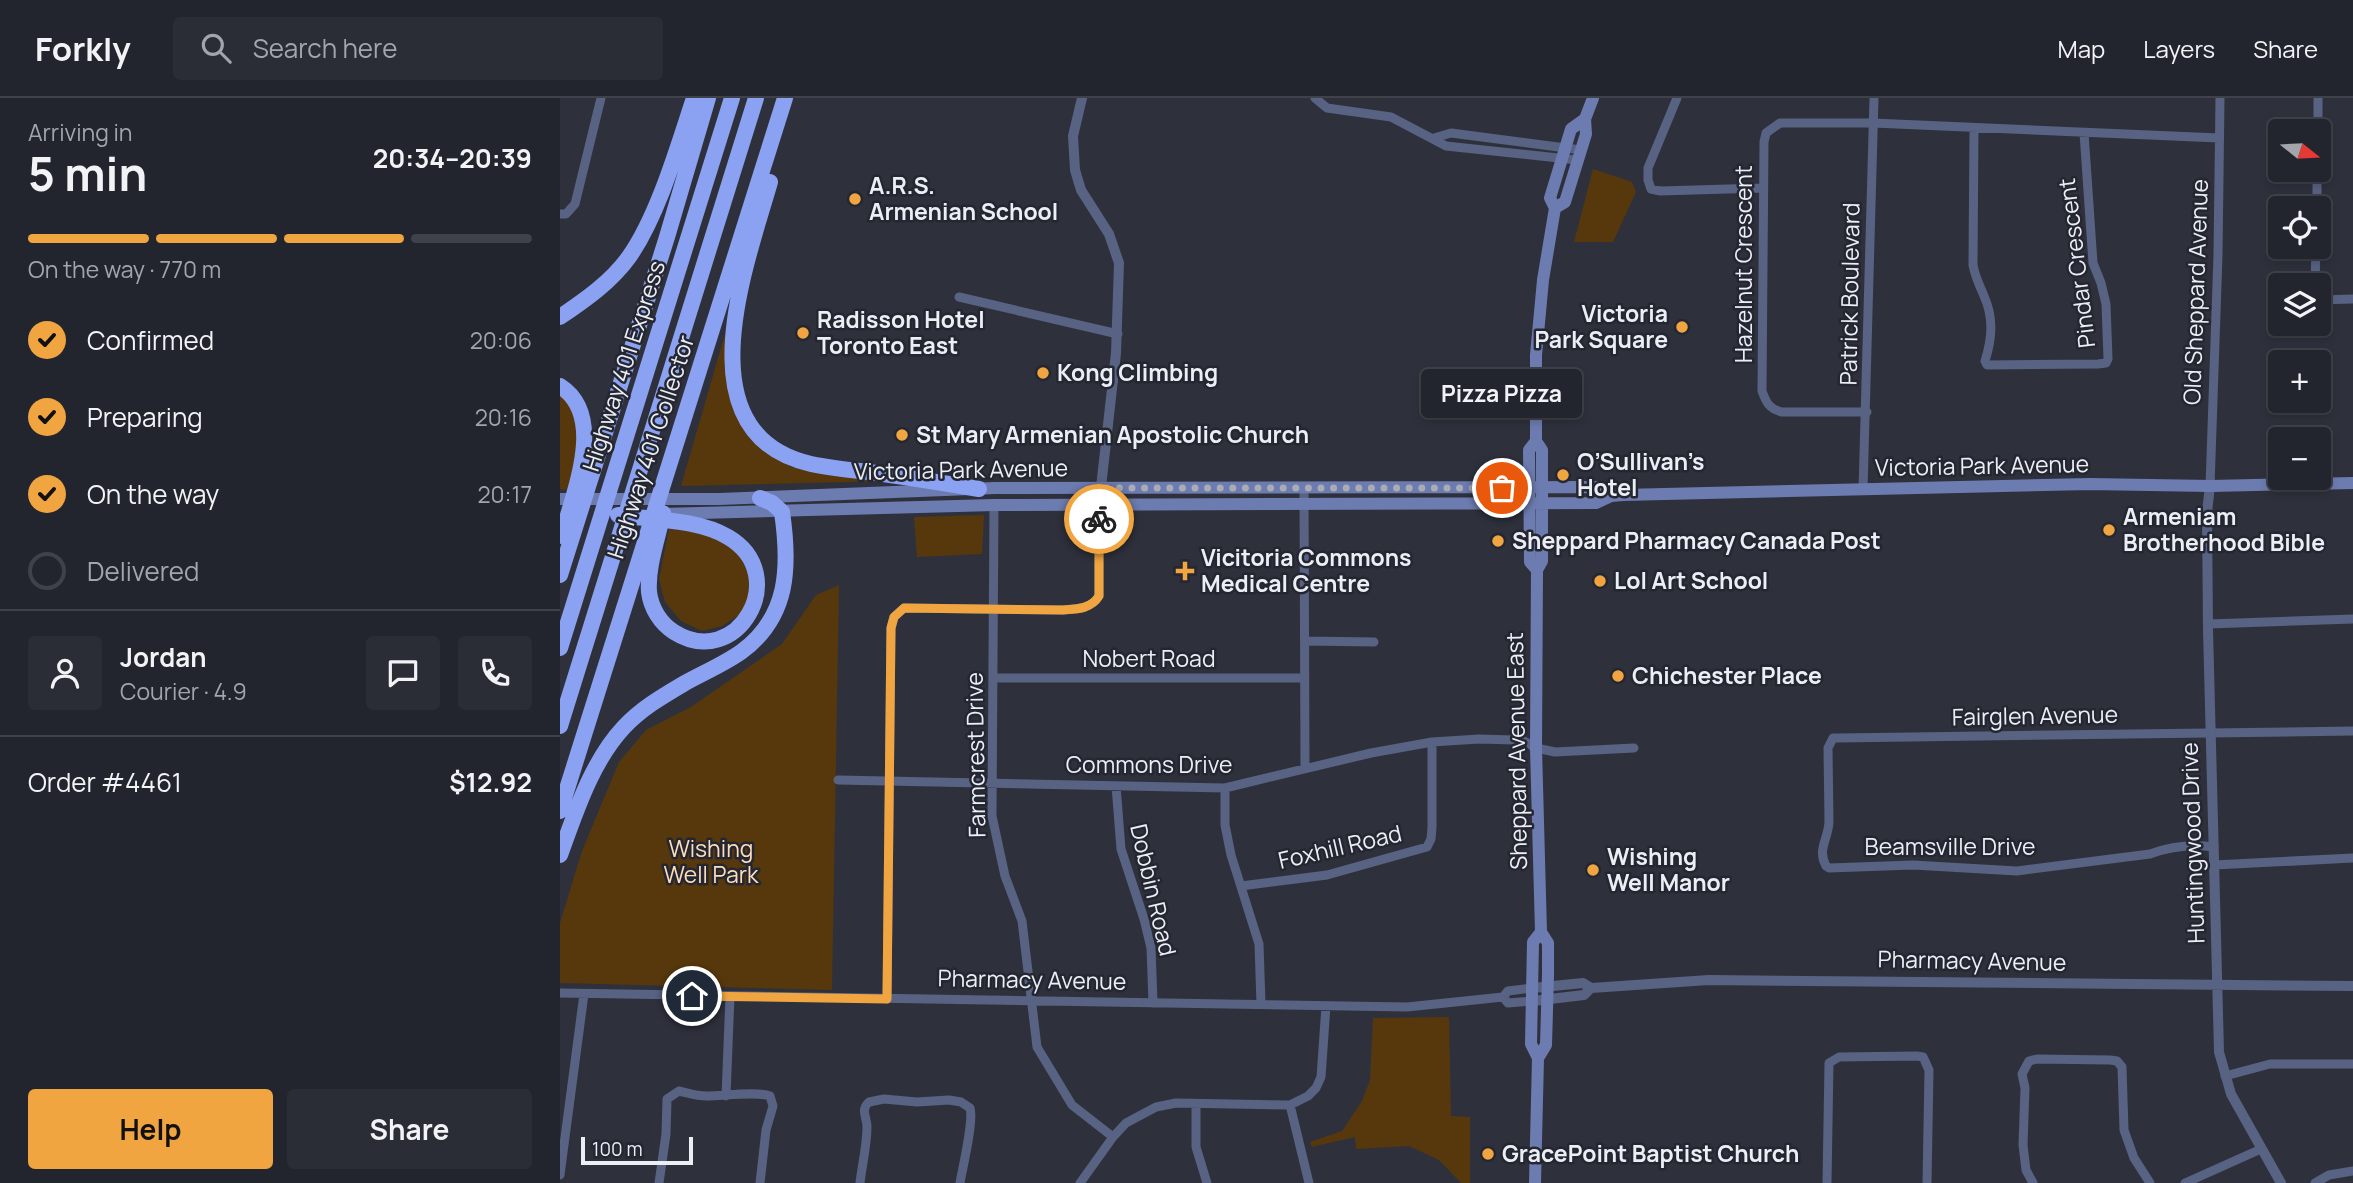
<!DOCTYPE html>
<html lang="en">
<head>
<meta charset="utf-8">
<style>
  :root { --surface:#22252d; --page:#2a2d35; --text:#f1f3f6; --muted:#a2a5aa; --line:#3f4249; --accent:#f1a540 }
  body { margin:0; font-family:Manrope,sans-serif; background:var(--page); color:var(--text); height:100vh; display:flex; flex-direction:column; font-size:26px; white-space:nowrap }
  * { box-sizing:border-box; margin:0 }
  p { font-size:23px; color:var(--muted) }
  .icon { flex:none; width:38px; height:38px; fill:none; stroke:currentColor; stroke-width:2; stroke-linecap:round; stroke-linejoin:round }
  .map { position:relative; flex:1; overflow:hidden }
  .side { display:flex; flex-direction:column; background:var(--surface); width:560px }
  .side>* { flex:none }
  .needle { width:46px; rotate:108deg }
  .controls { position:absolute; left:1708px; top:21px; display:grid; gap:14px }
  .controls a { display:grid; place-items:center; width:63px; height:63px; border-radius:7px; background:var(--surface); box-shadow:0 4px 10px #0003,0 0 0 2px var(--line); font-size:35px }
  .scale { position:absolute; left:21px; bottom:18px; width:112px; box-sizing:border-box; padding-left:7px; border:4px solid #eceef5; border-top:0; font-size:19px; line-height:24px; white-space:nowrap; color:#eceef5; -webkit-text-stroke:5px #242731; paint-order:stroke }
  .pin { position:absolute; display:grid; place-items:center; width:60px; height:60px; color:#fff; margin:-30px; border:4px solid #fff; border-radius:50%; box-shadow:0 2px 7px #0007 }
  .courier { position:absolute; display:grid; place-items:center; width:70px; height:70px; margin:-35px; border:5px solid #f1a540; border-radius:50%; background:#fff; color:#222; box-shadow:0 2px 9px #0007 }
  .bubble { position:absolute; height:49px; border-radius:7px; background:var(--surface); box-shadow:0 4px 10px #0003,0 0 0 2px var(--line); font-size:23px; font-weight:700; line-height:49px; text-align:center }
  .headline em { font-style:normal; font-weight:700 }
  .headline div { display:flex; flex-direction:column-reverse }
  .headline { display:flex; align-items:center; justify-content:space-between; height:119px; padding:0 28px }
  h1 { font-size:46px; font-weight:700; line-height:52px }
  .bar { display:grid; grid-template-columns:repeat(4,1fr); gap:10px 7px; align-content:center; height:84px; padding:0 28px }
  .bar i { height:9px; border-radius:5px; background:var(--line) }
  .bar .active { background:var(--accent) }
  .bar p { grid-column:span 4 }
  .line { display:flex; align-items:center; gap:18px; padding:0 28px; border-top:2px solid var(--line) }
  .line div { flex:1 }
  .round { display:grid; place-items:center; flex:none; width:74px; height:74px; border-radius:7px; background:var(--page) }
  ol { padding:0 28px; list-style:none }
  li { display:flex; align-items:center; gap:21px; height:77px }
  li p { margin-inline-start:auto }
  li .icon { padding:7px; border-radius:50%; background:var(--accent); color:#111; stroke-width:4 }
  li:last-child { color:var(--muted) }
  li i { width:38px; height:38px; border:4px solid var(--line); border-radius:50% }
  .action { display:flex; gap:14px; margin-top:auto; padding:14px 28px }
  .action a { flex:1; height:80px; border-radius:7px; background:var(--accent); color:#111; font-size:28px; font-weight:700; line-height:80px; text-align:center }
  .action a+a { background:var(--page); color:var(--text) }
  header { display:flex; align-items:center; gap:42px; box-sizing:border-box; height:98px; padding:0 35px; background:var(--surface); border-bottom:2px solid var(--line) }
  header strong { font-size:33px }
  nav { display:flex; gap:38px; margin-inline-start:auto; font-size:24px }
  .search { width:490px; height:63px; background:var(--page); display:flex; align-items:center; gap:18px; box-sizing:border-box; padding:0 24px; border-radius:7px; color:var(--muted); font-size:26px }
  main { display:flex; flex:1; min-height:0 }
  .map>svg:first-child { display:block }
</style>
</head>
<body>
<header>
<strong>Forkly</strong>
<div class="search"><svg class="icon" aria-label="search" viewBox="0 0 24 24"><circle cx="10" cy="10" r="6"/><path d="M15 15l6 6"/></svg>Search here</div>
<nav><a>Map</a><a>Layers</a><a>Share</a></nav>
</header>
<main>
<section class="side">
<div class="headline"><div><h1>5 min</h1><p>Arriving in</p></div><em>20:34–20:39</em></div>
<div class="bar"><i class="active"></i><i class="active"></i><i class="active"></i><i></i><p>On the way · 770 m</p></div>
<ol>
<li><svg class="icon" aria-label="check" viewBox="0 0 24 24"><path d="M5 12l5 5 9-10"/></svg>Confirmed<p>20:06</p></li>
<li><svg class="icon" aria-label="check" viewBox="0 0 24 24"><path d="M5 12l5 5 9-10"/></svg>Preparing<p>20:16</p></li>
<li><svg class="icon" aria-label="check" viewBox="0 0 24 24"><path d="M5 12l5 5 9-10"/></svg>On the way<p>20:17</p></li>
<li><i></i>Delivered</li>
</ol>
<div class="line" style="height:126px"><a class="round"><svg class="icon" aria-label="person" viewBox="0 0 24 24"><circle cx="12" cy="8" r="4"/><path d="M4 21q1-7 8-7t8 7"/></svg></a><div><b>Jordan</b><p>Courier · 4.9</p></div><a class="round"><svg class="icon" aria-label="chat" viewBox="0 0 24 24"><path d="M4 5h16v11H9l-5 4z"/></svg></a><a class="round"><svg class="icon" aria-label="phone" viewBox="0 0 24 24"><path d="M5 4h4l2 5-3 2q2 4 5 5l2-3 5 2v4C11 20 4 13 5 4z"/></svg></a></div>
<div class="line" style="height:91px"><div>Order #4461</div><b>$12.92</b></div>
<div class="action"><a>Help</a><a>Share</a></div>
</section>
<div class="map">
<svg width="1793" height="1085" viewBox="0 0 1793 1085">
  <rect width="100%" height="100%" fill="#2e313c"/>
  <path fill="#57380c" d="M1033,71L1072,84L1076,94L1053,144H1014Z
    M170,234L169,284L209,354L231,369L329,383L121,388L165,236Z
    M0,296C28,327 18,354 8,392L0,391Z
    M424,417L422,456L357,459L354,419Z
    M109,431L152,435L178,450L194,492L181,516L162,528L142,533L121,523L105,504L99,481Z
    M279,487L272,892L0,885V825L22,753L59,664L86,632L131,609L222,546L256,497Z
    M889,919L891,1018L910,1019V1085H901L879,1062L849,1048L796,1051L795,1039L752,1049L750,1044L782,1033L802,1003L810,982L813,920Z"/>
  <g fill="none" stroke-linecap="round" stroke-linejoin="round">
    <path stroke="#586283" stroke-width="9" d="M755,0L767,10L831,19L886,48L1017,62
      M1117,0L1088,70V82L1091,91L1100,93L1202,90
      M1414,30L1413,167C1415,179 1420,188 1424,198C1434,220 1432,241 1425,263L1427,267L1538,266L1546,265L1548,261L1546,206L1541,185L1533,165L1524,35
      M1758,33V0
      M874,40L891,35L1021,52
      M1757,110V72
      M0,116H6L15,106L41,0
      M1755,187L1756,149
      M399,199L558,236
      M1759,202L1793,201
      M1307,314H1222C1209,311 1206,304 1202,293L1204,44L1206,35L1220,25H1313L1659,40
      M1650,388L1658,157L1660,0
      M744,391L745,670
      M1303,392L1314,0
      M434,407L432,718L445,778L462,823L477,949L512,1007L553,1039
      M1648,526L1793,521
      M745,543L814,544
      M433,580H744
      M278,682L665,690L811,655L872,644L919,641L954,642H962L976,650L995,654L1074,650
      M556,688L561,751L584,821L591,850L593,905
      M665,690V727L671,757L699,846L701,906
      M1654,749C1631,746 1612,748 1590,756L1457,773L1353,767L1269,770L1266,768C1257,751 1268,742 1269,724L1268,650L1273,640H1279L1793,633
      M1654,767L1793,760
      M681,788L767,777L867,749L871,741L872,729V644
      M0,895L847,909L943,899L948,893L973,890
      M943,899L948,905L973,903
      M327,901L331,530L334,519L344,510L503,512C517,511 531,511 539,498V407
      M1665,978L1710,966H1793
      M166,998L170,898
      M636,1006V1049L647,1085
      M730,1007L749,1085
      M0,1077L24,896
      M99,1085L106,1036L107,1001L119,993C128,995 136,998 147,998C163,998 197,993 210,998L213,1008L206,1032L200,1085
      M300,1085C302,1067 307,1047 307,1029C307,1019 300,1012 309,1004L324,1001L357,1004L389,1002L401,1004L410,1010C414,1022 403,1068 400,1085
      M520,1085L553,1039L566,1025L596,1009L616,1005L730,1007L748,998L756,990L761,979L766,908
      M1267,1085L1269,965L1279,959L1357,958L1363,959L1369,972L1367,1085
      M1473,1085L1466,1072L1463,1047L1465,990L1462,976L1469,963L1477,961L1550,962L1557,963L1562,969L1564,1032L1574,1060L1590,1085
      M1625,1085L1701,1051
      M1755,1085L1769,1077L1793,1073"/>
    <path stroke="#586283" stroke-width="10" d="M522,0L513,38L515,72L521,92L549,136L559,165L556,255L539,407
      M1650,388L1647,414L1648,532L1659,954L1671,996L1721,1085
      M973,890L1023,885L1031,890L1149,882L1793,888
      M973,903L1024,897L1031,890"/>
    <path stroke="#6d7cb0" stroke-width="12" d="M995,110L1005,104L1026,36L1025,21L1033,0
      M976,343L969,352L970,464L977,472
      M0,401H159L435,390L1040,389L1051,398
      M102,416L434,407L1036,405L1051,398L1063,397L1530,386L1650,388L1793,385
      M978,960L986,947L988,877V845L981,834L976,650L977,472L982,463V352L976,343V257L983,182L995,110L990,100L1011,31L1025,21
      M975,1085L978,960L971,946L973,844L981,834"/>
    <path stroke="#8ba1f2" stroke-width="16" d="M210,84C186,168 121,336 251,366C270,370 290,372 309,374C346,379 383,385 419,391
      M0,219C25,202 51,184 69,159C98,118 118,48 134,0
      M0,288C47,318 13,395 2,438
      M58,417C93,422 137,421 168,439C233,477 177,574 114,534C100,525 91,510 89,494C87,469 98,440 103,415
      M0,477L107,139L148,0
      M0,550L172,0
      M0,628L196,0
      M0,713L225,0
      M0,757C16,713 32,663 64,629C82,610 103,598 125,585C143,575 164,566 181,554C229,519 230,469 222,414L212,405L200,400"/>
  </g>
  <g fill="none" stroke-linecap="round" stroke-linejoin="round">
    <path stroke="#aaacb4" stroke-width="7" stroke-dasharray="0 12.6" d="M539,421L540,390H942"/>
    <path stroke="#f1a540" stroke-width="9" d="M132,898L327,901L331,530L334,519L344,510L503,512C517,511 531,511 539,498V421"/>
  </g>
  <g fill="#f1a540" stroke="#242731" stroke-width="2.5">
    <circle cx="295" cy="101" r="7"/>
    <circle cx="1122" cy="229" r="7"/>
    <circle cx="243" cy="235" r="7"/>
    <circle cx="483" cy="275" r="7"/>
    <circle cx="342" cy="337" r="7"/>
    <circle cx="1003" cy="377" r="7"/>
    <circle cx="1549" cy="432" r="7"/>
    <circle cx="938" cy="443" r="7"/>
    <path d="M621.5 462.5h7v7h7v7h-7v7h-7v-7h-7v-7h7z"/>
    <circle cx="1040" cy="483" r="7"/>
    <circle cx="1058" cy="578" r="7"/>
    <circle cx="1033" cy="772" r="7"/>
    <circle cx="928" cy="1056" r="7"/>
  </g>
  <g text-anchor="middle" stroke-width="5" stroke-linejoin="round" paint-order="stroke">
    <g font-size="23" font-weight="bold" fill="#eceef5" stroke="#242731" text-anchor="start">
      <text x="309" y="96">A.R.S.<tspan x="309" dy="26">Armenian School</tspan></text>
      <text x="1108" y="224" text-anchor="end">Victoria<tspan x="1108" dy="26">Park Square</tspan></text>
      <text x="257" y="230">Radisson Hotel<tspan x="257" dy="26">Toronto East</tspan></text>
      <text x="497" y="283">Kong Climbing</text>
      <text x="356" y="345">St Mary Armenian Apostolic Church</text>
      <text x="1017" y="372">O’Sullivan’s<tspan x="1017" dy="26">Hotel</tspan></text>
      <text x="1563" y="427">Armeniam<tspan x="1563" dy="26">Brotherhood Bible</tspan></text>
      <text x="952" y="451">Sheppard Pharmacy Canada Post</text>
      <text x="641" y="468">Vicitoria Commons<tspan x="641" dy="26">Medical Centre</tspan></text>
      <text x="1054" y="491">Lol Art School</text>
      <text x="1072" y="586">Chichester Place</text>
      <text x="1047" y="767">Wishing<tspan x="1047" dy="26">Well Manor</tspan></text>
      <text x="942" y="1064">GracePoint Baptist Church</text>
    </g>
    <g font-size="23" fill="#eceef5" stroke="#242731">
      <text transform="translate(1517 165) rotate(-97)" y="8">Pindar Crescent</text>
      <text transform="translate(1184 166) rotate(-90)" y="8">Hazelnut Crescent</text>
      <text transform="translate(1636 194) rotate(-88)" y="8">Old Sheppard Avenue</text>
      <text transform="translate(1290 196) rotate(-89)" y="8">Patrick Boulevard</text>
      <text transform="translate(64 268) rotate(-72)" y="8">Highway 401 Express</text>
      <text transform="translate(91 349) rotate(-72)" y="8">Highway 401 Collector</text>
      <text transform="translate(1422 368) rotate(-1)" y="8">Victoria Park Avenue</text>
      <text transform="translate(401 372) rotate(-1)" y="8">Victoria Park Avenue</text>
      <text x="589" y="569">Nobert Road</text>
      <text transform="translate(1475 618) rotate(-1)" y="8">Fairglen Avenue</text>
      <text transform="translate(957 653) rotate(-91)" y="8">Sheppard Avenue East</text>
      <text transform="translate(416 657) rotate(-91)" y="8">Farmcrest Drive</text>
      <text x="589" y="675">Commons Drive</text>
      <text transform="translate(1633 745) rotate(-92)" y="8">Huntingwood Drive</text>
      <text transform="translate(780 749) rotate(-13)" y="8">Foxhill Road</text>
      <text x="1390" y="757">Beamsville Drive</text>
      <text transform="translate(593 792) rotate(77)" y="8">Dobbin Road</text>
      <text transform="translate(1412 863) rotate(1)" y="8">Pharmacy Avenue</text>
      <text transform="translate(472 882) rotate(1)" y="8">Pharmacy Avenue</text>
    </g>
    <g font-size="23" fill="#feddb8" stroke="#242731">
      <text x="151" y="759">Wishing<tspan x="151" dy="26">Well Park</tspan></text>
    </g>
  </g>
</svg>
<div class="controls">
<a><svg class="needle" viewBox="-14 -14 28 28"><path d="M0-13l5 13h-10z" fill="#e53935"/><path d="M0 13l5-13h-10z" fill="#a2a5aa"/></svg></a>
<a><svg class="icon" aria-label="locate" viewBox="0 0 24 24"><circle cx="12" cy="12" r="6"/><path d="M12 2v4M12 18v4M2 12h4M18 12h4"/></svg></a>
<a><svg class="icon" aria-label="layers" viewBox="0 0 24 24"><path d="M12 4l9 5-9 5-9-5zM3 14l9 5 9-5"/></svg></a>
<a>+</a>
<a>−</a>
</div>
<div class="scale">100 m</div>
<div class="pin" style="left:942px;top:390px;background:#ea580c"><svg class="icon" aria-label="bag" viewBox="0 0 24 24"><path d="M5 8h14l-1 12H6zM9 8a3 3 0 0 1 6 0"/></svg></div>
<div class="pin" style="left:132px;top:898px;background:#1f2937"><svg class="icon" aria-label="home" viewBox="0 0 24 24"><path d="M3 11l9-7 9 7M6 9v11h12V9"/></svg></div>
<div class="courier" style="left:539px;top:421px"><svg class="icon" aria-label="bike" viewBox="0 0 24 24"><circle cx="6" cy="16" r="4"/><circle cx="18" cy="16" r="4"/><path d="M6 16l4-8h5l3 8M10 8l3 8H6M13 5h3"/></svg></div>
<div class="bubble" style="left:861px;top:271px;width:161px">Pizza Pizza</div>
</div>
</main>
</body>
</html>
